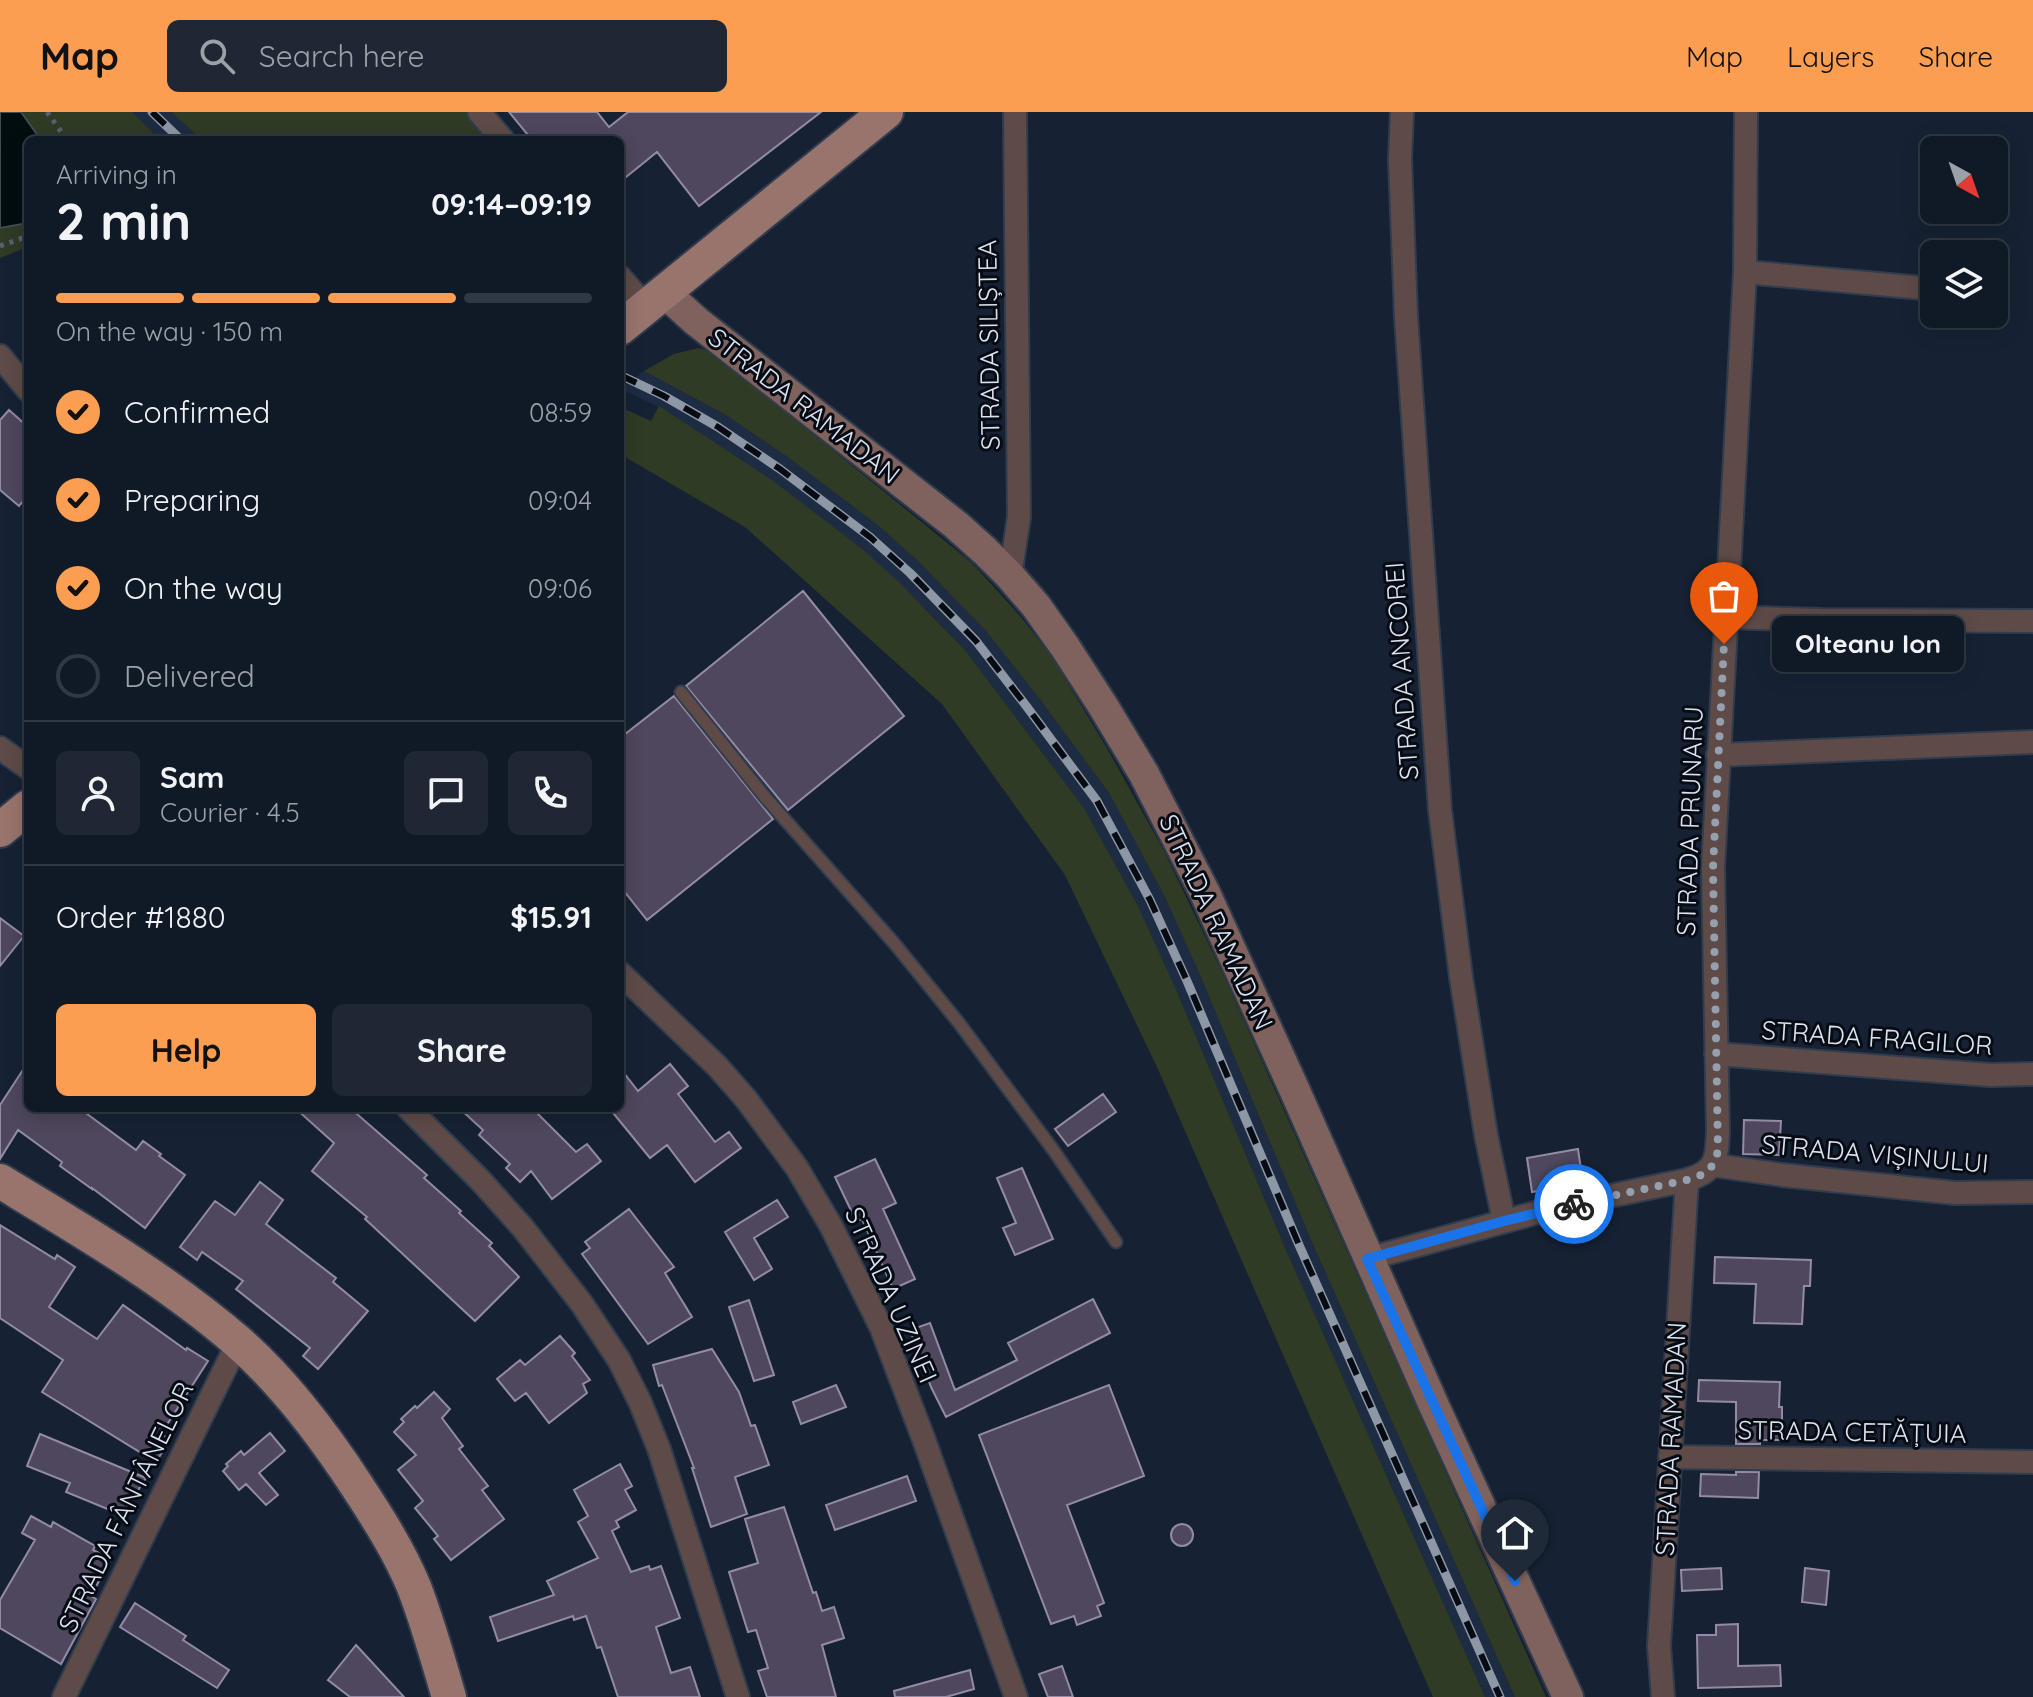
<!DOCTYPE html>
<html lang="en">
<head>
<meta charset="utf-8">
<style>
  :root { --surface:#101a27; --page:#1e2733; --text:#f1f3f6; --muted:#9ca1a7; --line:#303844; --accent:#fb9e51 }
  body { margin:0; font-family:Quicksand,sans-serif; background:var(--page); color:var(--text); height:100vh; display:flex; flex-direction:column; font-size:30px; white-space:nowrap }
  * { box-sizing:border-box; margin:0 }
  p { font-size:26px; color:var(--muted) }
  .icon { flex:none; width:44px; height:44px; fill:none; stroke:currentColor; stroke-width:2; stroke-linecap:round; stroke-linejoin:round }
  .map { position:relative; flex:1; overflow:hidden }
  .panel { position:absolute; left:24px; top:24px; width:600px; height:976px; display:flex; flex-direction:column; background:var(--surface); border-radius:12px; box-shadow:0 4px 20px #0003,0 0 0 2px var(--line) }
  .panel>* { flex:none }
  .needle { width:52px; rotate:140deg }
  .buttons { position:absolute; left:1920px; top:24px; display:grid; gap:16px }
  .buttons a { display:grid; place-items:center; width:88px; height:88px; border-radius:12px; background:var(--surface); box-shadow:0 4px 20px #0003,0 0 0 2px var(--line); font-size:40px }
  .pin { position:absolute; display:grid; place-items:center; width:68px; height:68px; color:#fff; margin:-82px -34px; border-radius:50% 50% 50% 0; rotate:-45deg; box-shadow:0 0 8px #0007 }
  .pin .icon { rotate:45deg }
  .courier { position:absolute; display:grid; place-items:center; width:80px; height:80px; margin:-40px; border:6px solid #1a73e8; border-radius:50%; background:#fff; color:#222; box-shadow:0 2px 10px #0007 }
  .bubble { position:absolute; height:56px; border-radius:12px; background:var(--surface); box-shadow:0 4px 20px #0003,0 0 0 2px var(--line); font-size:26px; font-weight:700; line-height:56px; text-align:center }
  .headline em { font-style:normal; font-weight:700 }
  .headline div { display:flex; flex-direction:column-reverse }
  .headline { display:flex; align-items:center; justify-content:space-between; height:136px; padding:0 32px }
  h1 { font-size:52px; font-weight:700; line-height:60px }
  .bar { display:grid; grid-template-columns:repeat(4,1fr); gap:12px 8px; align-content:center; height:96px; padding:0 32px }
  .bar i { height:10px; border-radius:6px; background:var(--line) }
  .bar .on { background:var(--accent) }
  .bar p { grid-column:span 4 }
  .line { display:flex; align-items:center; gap:20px; padding:0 32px; border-top:2px solid var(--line) }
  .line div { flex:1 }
  .round { display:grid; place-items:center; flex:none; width:84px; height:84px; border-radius:12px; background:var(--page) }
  ol { padding:0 32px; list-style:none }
  li { display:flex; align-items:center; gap:24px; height:88px }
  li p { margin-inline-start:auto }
  li .icon { padding:8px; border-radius:50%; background:var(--accent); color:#111; stroke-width:4 }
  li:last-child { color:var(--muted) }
  li i { width:44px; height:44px; border:4px solid var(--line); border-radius:50% }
  .action { display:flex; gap:16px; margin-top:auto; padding:16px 32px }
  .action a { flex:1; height:92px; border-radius:12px; background:var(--accent); color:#111; font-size:32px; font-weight:700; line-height:92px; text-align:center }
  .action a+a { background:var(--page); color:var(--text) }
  header { display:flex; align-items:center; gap:48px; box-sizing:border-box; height:112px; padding:0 40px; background:var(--accent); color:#111 }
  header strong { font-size:38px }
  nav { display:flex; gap:44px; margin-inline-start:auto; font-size:28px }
  .search { width:560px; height:72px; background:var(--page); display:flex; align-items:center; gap:20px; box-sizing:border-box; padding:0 28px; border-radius:12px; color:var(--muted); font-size:30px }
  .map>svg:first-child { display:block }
</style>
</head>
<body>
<header>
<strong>Map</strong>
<div class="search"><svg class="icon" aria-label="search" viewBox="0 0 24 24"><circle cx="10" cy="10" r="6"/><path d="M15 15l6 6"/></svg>Search here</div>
<nav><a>Map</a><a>Layers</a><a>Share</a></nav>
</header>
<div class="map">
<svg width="2033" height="1585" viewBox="0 0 2033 1585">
  <rect width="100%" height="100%" fill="#162234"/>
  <path fill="#1d2c43" d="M132,0H171L202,28H160Z
    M644,259L726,303L789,346L879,414L920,451L986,519L1039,586L1109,681L1164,783L1200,863L1311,1128L1515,1585H1485L1286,1138L1175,875L1138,794L1084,696L965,538L930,501L860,436L772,368L659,295L621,277Z"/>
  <path fill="#2f3b25" d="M0,0H132L160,28H28V135L0,146Z
    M171,0H468L490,28H202Z
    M699,236L713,241L972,451L1021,505L1052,545L1108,638L1164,739L1224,864L1546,1585H1515L1311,1128L1200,863L1164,783L1109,681L1039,586L986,519L920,451L879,414L789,346L726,303L644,259L674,242Z
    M659,294L772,368L861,436L900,471L965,538L1084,696L1138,794L1175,875L1286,1138L1485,1585H1433L1157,955L1065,763L942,592L745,415L620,342V295L651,309Z"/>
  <path fill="#010d0f" stroke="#424d52" stroke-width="2" d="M0,0H21L41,28H28V111L0,116Z"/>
  <path fill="#4e475d" stroke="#938ba5" stroke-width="2" d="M509,0H597L609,15L628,0H821L699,94L657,40L620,70V28H532Z
    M9,298L28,315V383L19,394L0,378V308Z
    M803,479L904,604L788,698L686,574Z
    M674,584L773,707L647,808L620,774V626Z
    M0,806L24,824L0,854Z
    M28,950V996H79L136,1038L143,1029L161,1042L159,1044L185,1063L145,1116L92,1076V1077L60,1054L62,1050L18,1018L0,1047V993Z
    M670,952L688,974L678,982L715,1030L729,1020L741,1036L695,1070L667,1033L650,1046L609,996H620V956L638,979Z
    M1103,982L1116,1000L1068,1034L1055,1017Z
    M295,996H350L427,1063L424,1066L461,1099L459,1101L492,1131L489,1134L519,1165L475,1209L365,1107L367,1105L312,1059L334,1031Z
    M459,996H532L576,1040L587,1032L601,1049L552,1087L531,1059L520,1070L506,1056L510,1052L479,1023L483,1018Z
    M1744,1008L1781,1009L1779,1043L1743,1042Z
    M1578,1037L1583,1071L1532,1080L1527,1046Z
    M875,1047L896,1091L883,1097L915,1167L893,1177L862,1107L856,1109L835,1065Z
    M1022,1056L1053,1127L1015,1143L1003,1116L1016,1111L997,1066Z
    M260,1070L283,1088L266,1112L336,1166L333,1170L368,1199L318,1257L303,1244L310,1236L236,1177L243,1169L202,1140L197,1148L180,1135L215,1089L235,1103Z
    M777,1088L788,1105L754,1126L772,1157L754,1168L725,1120Z
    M629,1097L674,1155L665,1161L692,1205L648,1232L582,1142L590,1136L585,1130Z
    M0,1113L55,1147L57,1143L75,1155L49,1195L97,1227L123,1193L186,1238L187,1236L208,1249L161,1322L170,1327L156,1350L42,1280L63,1248L0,1206Z
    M1715,1145L1811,1148L1810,1174H1804L1802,1212L1754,1211L1756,1172L1714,1171Z
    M1093,1187L1110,1221L946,1305L931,1275L910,1218L930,1211L955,1278L1017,1248L1008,1231Z
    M749,1188L774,1263L754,1269L729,1195Z
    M560,1224L575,1241L572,1244L590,1268L583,1272L587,1281L549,1311L526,1281L515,1289L497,1267L520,1248L525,1253Z
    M712,1237L739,1280L751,1314L755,1313L769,1353L735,1365L747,1402L711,1415L692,1356H694L662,1273L659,1274L653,1253Z
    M1699,1268L1780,1270L1779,1295H1782V1328H1760V1332H1736V1290L1698,1289Z
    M836,1273L846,1295L801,1312L793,1290Z
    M1109,1273L1144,1364L1067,1393L1104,1491L1097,1494L1101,1504L1077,1513L1074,1504L1051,1512L979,1323Z
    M434,1280L450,1297L442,1306L463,1334L459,1337L488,1374L482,1378L504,1407L451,1448L434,1427L438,1424L415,1396L423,1389L398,1358L416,1343L394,1320L404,1310L401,1307L415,1294L417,1296Z
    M270,1321L285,1339L259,1361L278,1383L266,1393L246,1372L239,1378L223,1359L228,1354L226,1352L241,1339L244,1343Z
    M40,1322L146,1366L122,1403L66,1380L70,1371L27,1354Z
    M620,1352L632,1374L625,1378L636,1398L616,1409L619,1415L612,1419L631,1460L649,1454L650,1458L661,1454L680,1506L656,1515L671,1561L690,1555L700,1585H618L601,1535L597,1536L586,1504L574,1508L573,1504L498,1529L490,1505L554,1483L547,1469L598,1446L578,1410L588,1404L574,1378Z
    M1736,1360H1759L1758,1386L1700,1384L1701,1362L1736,1363Z
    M907,1364L916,1389L835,1418L826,1393Z
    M784,1395L813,1481L816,1480L822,1499L834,1495L844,1526L822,1533L836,1585H767L758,1559L768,1556L756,1518L748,1520L729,1460L758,1451L745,1407Z
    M31,1404L51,1415L53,1410L95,1434L93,1438L111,1447L91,1484L96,1487L61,1552L0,1516V1488L35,1428L22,1421Z
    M1171 1423a11 11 0 1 1 22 0a11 11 0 1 1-22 0Z
    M1721,1456L1722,1477L1682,1479L1681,1458Z
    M1805,1456L1829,1459L1826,1493L1802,1490Z
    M135,1491L186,1524L183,1528L229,1558L217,1576L120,1515Z
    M1738,1512V1554L1780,1553L1781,1574L1698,1576L1697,1523H1716V1513Z
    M356,1533L404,1585H350L328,1568Z
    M1062,1554L1073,1585H1048L1039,1562Z
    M970,1558L974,1577L946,1585H895L894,1579Z"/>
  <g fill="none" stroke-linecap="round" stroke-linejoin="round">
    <defs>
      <path id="lane" d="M681,580L765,685L894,831L959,911L1054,1039L1116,1130"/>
      <path id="street" d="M479,0L503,28
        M1402,0L1400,47L1406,204L1440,698L1461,865L1486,1023L1504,1109
        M1745,160L1934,177
        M620,165L646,195
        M0,244L28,278
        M1010,464L1019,405L1015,0
        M1725,505L1820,508L2033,509
        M0,636L28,656
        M1718,643L2033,630
        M620,861L717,954L746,987L797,1056L831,1114L881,1215L924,1328L1016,1585
        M1716,942L1990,963L2033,962
        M408,996L481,1069L523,1116L582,1192L619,1248L640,1290L659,1337L738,1585
        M1713,1053L1782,1063L1955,1081L2033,1080
        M1367,1147L1557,1095L1687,1068C1716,1059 1717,1048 1718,1019L1713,756L1745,160L1746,0
        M1670,1345L2033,1350
        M64,1585L238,1230
        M1663,1585L1659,1534L1687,1068"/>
      <path id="secondary" d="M665,181L696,209L956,413L985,439L1010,464L1036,494L1065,535L1103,594L1144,662L1205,781L1295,979L1435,1296L1568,1585"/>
      <path id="primary" d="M620,216L886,0
        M0,718L28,695
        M0,1069C81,1118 165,1167 237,1229C284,1270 323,1322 357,1374C378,1406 399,1439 414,1475C428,1511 438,1548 449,1585"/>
    </defs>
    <use href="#lane" stroke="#313d4e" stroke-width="15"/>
    <use href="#street" stroke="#313d4e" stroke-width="26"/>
    <use href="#secondary" stroke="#313d4e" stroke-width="34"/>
    <use href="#primary" stroke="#313d4e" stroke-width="38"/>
    <path stroke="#566171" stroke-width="5" stroke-dasharray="4 6" stroke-linecap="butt" d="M47,0L67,28
      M0,134L28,124"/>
    <use href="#lane" stroke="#5e4b48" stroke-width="11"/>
    <use href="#street" stroke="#5e4b48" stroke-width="22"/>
    <use href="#secondary" stroke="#7f625d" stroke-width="30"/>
    <use href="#primary" stroke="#99746d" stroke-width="34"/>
    <defs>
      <path id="rail" d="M152,0L181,28
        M620,263L664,284L718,315L780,357L870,425L910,461L976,529L1027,595L1097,689L1150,788L1187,869L1299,1133L1500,1585"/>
    </defs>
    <use href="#rail" stroke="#8d97a5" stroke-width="9"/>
    <use href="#rail" stroke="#070c14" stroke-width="6" stroke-dasharray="18" stroke-linecap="butt"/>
  </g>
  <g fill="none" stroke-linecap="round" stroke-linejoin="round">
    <path stroke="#959fae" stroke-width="8" stroke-dasharray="0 14.4" d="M1574,1092L1687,1068C1707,1062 1712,1059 1718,1039L1713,756L1724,532"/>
    <path stroke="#1a73e8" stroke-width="10" d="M1515,1469L1367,1147L1504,1109L1574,1092"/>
  </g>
  <g text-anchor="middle" stroke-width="6" stroke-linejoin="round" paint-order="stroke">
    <g font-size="26" fill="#dae3ef" stroke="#070c14">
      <text transform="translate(989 233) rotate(-91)" y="9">STRADA SILIȘTEA</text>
      <text transform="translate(804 294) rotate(38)" y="9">STRADA RAMADAN</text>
      <text transform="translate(1402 559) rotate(-94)" y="9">STRADA ANCOREI</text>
      <text transform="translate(1690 709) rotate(-88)" y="9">STRADA PRUNARU</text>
      <text transform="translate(1216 810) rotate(65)" y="9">STRADA RAMADAN</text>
      <text transform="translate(1877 926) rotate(4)" y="9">STRADA FRAGILOR</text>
      <text transform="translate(1875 1042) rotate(5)" y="9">STRADA VIȘINULUI</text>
      <text transform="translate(891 1183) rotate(66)" y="9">STRADA UZINEI</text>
      <text transform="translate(1852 1320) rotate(1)" y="9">STRADA CETĂȚUIA</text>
      <text transform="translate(1671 1327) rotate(-87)" y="9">STRADA RAMADAN</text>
      <text transform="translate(126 1395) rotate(-64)" y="9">STRADA FÂNTÂNELOR</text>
    </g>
  </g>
</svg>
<div class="buttons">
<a><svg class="needle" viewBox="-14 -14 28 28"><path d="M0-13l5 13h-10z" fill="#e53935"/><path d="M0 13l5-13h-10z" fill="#9ca1a7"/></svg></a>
<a><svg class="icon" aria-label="layers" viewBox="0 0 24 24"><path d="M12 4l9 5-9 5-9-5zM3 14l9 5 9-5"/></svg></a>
</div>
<div class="pin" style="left:1724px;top:532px;background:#ea580c"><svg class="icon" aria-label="bag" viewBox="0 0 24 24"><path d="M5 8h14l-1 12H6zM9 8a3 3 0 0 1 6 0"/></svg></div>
<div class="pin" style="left:1515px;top:1469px;background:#1f2937"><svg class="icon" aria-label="home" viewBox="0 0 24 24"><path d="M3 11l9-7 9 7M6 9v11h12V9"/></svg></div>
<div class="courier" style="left:1574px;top:1092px"><svg class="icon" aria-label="bike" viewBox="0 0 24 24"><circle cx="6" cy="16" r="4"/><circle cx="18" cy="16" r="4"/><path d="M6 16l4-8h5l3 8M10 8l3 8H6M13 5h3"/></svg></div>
<div class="bubble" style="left:1772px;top:504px;width:192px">Olteanu Ion</div>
<section class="panel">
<div class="headline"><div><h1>2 min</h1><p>Arriving in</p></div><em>09:14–09:19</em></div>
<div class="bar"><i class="on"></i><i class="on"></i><i class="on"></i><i></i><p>On the way · 150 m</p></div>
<ol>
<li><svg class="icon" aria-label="check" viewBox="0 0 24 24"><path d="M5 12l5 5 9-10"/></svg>Confirmed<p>08:59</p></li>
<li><svg class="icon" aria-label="check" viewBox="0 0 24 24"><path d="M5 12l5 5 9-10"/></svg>Preparing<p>09:04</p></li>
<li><svg class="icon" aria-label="check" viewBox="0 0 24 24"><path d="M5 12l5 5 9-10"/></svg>On the way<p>09:06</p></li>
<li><i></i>Delivered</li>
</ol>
<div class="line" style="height:144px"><a class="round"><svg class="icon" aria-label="person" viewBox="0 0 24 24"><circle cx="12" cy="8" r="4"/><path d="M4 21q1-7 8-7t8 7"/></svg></a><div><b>Sam</b><p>Courier · 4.5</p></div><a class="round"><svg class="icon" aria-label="chat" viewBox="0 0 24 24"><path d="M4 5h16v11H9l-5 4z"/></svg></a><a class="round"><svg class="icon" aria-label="phone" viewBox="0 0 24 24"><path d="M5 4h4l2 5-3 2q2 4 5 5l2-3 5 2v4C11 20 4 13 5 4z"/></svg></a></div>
<div class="line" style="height:104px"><div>Order #1880</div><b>$15.91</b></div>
<div class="action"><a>Help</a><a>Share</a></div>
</section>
</div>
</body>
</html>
